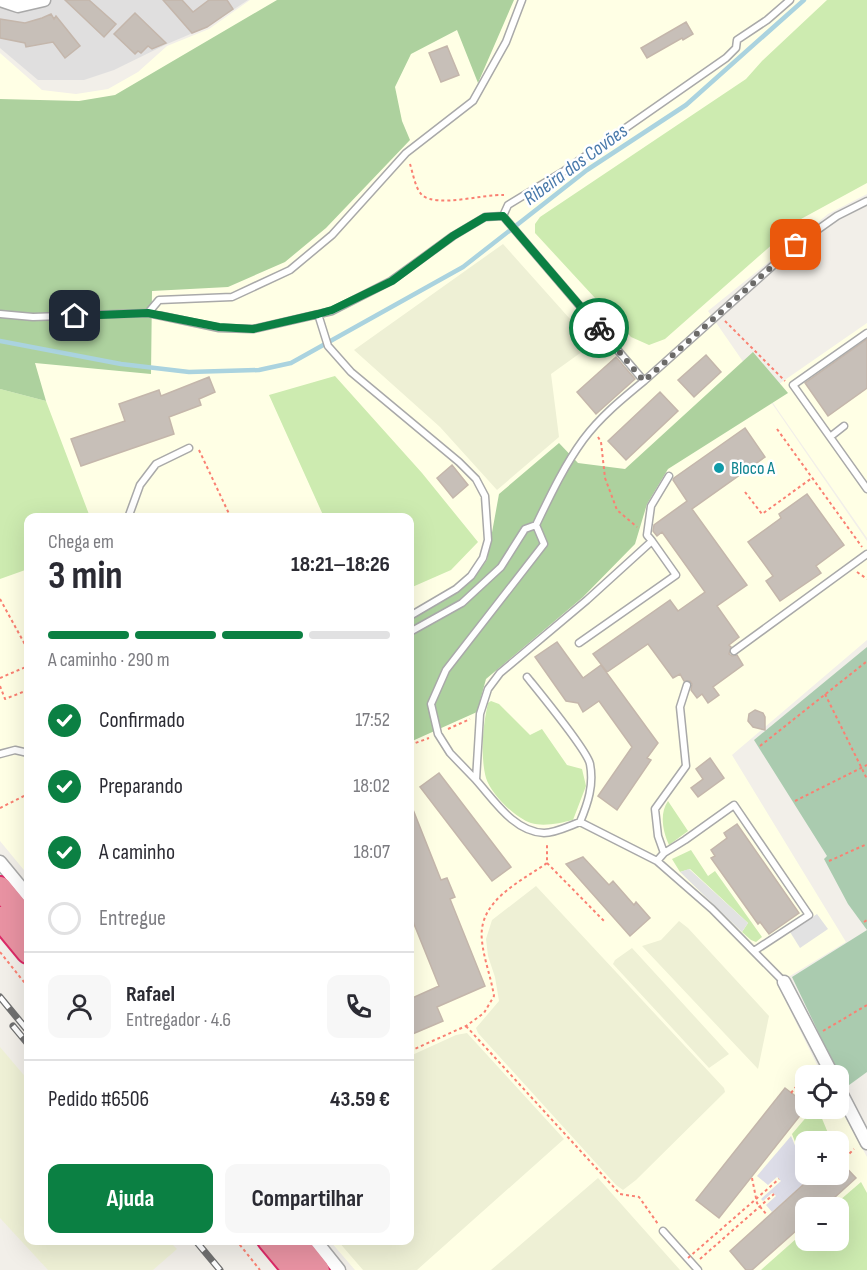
<!DOCTYPE html>
<html lang="pt">
<head>
<meta charset="utf-8">
<style>
  :root { --surface:#fff; --page:#f7f7f7; --text:#2b2b33; --muted:#7c7c81; --line:#e1e1e2; --accent:#0b8043 }
  body { margin:0; font-family:"Sofia Sans Condensed",sans-serif; background:var(--page); color:var(--text); height:100vh; display:flex; flex-direction:column; font-size:22px; white-space:nowrap }
  * { box-sizing:border-box; margin:0 }
  p { font-size:20px; color:var(--muted) }
  .icon { flex:none; width:33px; height:33px; fill:none; stroke:currentColor; stroke-width:2; stroke-linecap:round; stroke-linejoin:round }
  .map { position:relative; flex:1; overflow:hidden }
  .panel { position:absolute; left:24px; top:513px; width:390px; height:732px; display:flex; flex-direction:column; background:var(--surface); border-radius:12px; box-shadow:0 6px 24px #0002 }
  .panel>* { flex:none }
  .fabs { position:absolute; left:795px; top:1065px; display:grid; gap:12px }
  .fabs a { display:grid; place-items:center; width:54px; height:54px; border-radius:12px; background:var(--surface); box-shadow:0 6px 24px #0002; font-size:30px }
  .pin { position:absolute; display:grid; place-items:center; width:51px; height:51px; color:#fff; margin:-26px; border-radius:12px; box-shadow:0 3px 9px #0006 }
  .courier { position:absolute; display:grid; place-items:center; width:60px; height:60px; margin:-30px; border:4px solid #0b8043; border-radius:50%; background:#fff; color:#222; box-shadow:0 2px 8px #0007 }
  .overview em { font-style:normal; font-weight:700 }
  .overview div { display:flex; flex-direction:column-reverse }
  .overview { display:flex; align-items:center; justify-content:space-between; height:102px; padding:0 24px }
  h1 { font-size:39px; font-weight:700; line-height:45px }
  .bar { display:grid; grid-template-columns:repeat(4,1fr); gap:9px 6px; align-content:center; height:72px; padding:0 24px }
  .bar i { height:8px; border-radius:4px; background:var(--line) }
  .bar .on { background:var(--accent) }
  .bar p { grid-column:span 4 }
  .line { display:flex; align-items:center; gap:15px; padding:0 24px; border-top:2px solid var(--line) }
  .line div { flex:1 }
  .round { display:grid; place-items:center; flex:none; width:63px; height:63px; border-radius:12px; background:var(--page) }
  ol { padding:0 24px; list-style:none }
  li { display:flex; align-items:center; gap:18px; height:66px }
  li p { margin-inline-start:auto }
  li .icon { padding:6px; border-radius:50%; background:var(--accent); color:#fff; stroke-width:4 }
  li:last-child { color:var(--muted) }
  li i { width:33px; height:33px; border:3px solid var(--line); border-radius:50% }
  .button { display:flex; gap:12px; margin-top:auto; padding:12px 24px }
  .button a { flex:1; height:69px; border-radius:12px; background:var(--accent); color:#fff; font-size:24px; font-weight:700; line-height:69px; text-align:center }
  .button a+a { background:var(--page); color:var(--text) }
  .map>svg:first-child { display:block }
</style>
</head>
<body>
<div class="map">
<svg width="867" height="1270" viewBox="0 0 867 1270">
  <rect width="100%" height="100%" fill="#f2efe9"/>
  <path fill="#e0dfdf" d="M0,0H248L207,27L167,44L114,70L84,80H38L0,48Z"/>
  <path fill="#ffffe5" fill-rule="evenodd" d="M250,0H867V194L828,214L708,311L867,541V640L732,755L846,942L777,984L822,1075L806,1076V1108H838L839,1106L867,1157V1270H355L330,1241L410,1240V518H28V875L0,841V53L42,90L76,94L108,89L138,72L167,46L209,29ZM806,1142H838V1174H806ZM806,1208H838V1240H806Z
    M867,323V538L766,393Z"/>
  <path fill="#eef0d5" d="M503,244L587,338L583,351L551,374L559,437L497,490L440,427L354,350Z
    M536,886L724,1088L725,1092L636,1180L623,1190L616,1185L478,1033L476,1028L499,1001L495,977L488,956L486,939L492,920Z
    M679,921L688,928L769,1016L758,1069L642,946L661,940Z
    M632,948L729,1054L709,1068L613,964L615,960Z
    M467,1033L564,1139L417,1270H363L338,1241L410,1240V1056L456,1035Z
    M0,1047L28,1080V1240L169,1241L177,1249L153,1270H48L0,1218Z
    M598,1178L680,1270H491Z"/>
  <path fill="#cdebb0" d="M827,0H867V183L801,219L665,339L649,345L631,337L535,233V224L540,217L746,79L762,61Z
    M335,376L422,473L478,542L451,570L410,588V518L319,517L323,515L269,395Z
    M0,389L46,401L90,517L28,518V569L0,579Z
    M491,701L499,704L530,735L542,729L567,765L582,769L586,786L573,820C560,823 544,827 531,823C515,818 491,794 486,778C480,755 483,725 488,703Z
    M668,801L688,831L669,845C663,832 659,814 668,801Z
    M691,850L708,876L715,871L762,937L756,942L751,940L742,932L748,923L690,869L680,872L672,859Z
    M814,1108L818,1109L828,1133L835,1141L806,1142L805,1168L792,1134Z
    M861,1182L867,1193V1270H761L805,1231L806,1240H838V1208L832,1207Z"/>
  <path fill="#add19e" d="M277,0H514L478,83L457,30L411,54L395,87L402,121L410,140L326,228L285,262L228,287L152,291L151,374L35,363L46,401L0,389V99L79,101L115,95Z
    M753,352L788,393L668,469L647,504L635,544L583,597L486,679L477,712L410,742V620L457,592L474,578L487,560L499,494L559,443L578,463L625,469Z"/>
  <path fill="#aacbaf" d="M867,647V1072L845,1088L792,977L867,930L848,904L824,859L827,856L754,740Z"/>
  <path fill="#e2e2e2" d="M689,869L748,923L742,932L680,872Z
    M817,914L828,929L800,948L790,932Z"/>
  <path fill="#dddde8" d="M791,1136L809,1179L772,1212L766,1205L776,1196L774,1194L772,1193L763,1201L761,1199L781,1181L777,1177L768,1185L757,1176Z"/>
  <g fill="none" stroke-linecap="round" stroke-linejoin="round">
    <path stroke="#aad3df" stroke-width="4.5" d="M0,341L121,364L189,372L259,370L291,363L463,267L587,170L686,105L804,0"/>
  </g>
  <path fill="#c7bfb8" stroke="#c4b6ab" stroke-width="1.5" d="M65,0H89L116,24L104,37Z
    M163,0H182L193,12L209,0H227L233,9L207,27L192,33Z
    M135,13L166,43L152,49L148,46L141,53L138,51L135,54L114,34Z
    M51,14L54,19L56,16L80,46L65,58L53,42L26,47L25,43L0,38V19L25,23L42,18Z
    M686,22L693,34L683,40L682,38L647,58L641,48Z
    M447,46L459,75L441,82L429,53Z
    M867,339V388L828,416L805,383Z
    M706,355L721,372L694,397L678,380Z
    M616,357L635,379L596,414L577,392Z
    M209,377L215,392L199,399L201,405L169,417L174,434L81,466L71,439L125,421L119,404L159,390L161,396Z
    M660,392L678,411L626,460L608,441Z
    M745,428L765,457L692,509L747,585L717,606L739,637L729,645L731,647L729,654L732,656L737,655L743,665L713,687L719,695L708,703L702,694L697,698L691,690L692,684L690,681H684L680,674L673,678L648,644L607,672L593,654L670,600L678,611L705,592L662,532L657,536L653,531L654,525L687,501L673,480L674,478Z
    M452,465L468,485L453,498L437,478Z
    M807,494L844,545L816,566L821,573L780,601L766,581L773,576L748,542L781,518L779,514Z
    M557,642L583,678L601,665L658,743L647,758L651,760L617,810L598,796L632,747L599,701L583,712L578,703L566,701L535,657Z
    M755,710L763,713L765,717V730L753,727L748,721L749,714Z
    M710,758L724,778L698,797L691,788L703,779L696,769Z
    M439,773L511,867L492,881L420,787Z
    M410,802L441,880L447,878L455,897L450,899L485,986L437,1007L443,1021L410,1035V999L439,986L410,914Z
    M737,824L799,913L769,934L760,922L758,924L711,858L715,856L711,850L727,838L724,833Z
    M583,857L609,885L613,881L634,905L636,902L650,918L630,936L566,864Z
    M785,1088L806,1104V1108L719,1218L696,1200Z
    M838,1159L856,1178L823,1208H806V1222L752,1270H746L730,1251L815,1174H838Z"/>
  <g fill="none" stroke-linecap="round" stroke-linejoin="round">
    <defs>
      <path id="lane" d="M503,216L508,205L564,171L726,58L736,48L737,40L767,20L790,0
        M148,313L159,300L232,297L290,270L332,235L406,153L473,101L506,42L522,0
        M0,314L33,317L148,313L219,328L253,329L332,311L391,281L453,236L485,217L503,216L644,381C622,399 600,417 583,440C564,466 550,496 536,525L525,529L501,567L462,603L410,632
        M318,314L328,346L351,372L459,462L476,479L485,496L488,540L483,558L471,576L456,589L410,616
        M867,333L793,385L867,489
        M644,381L796,245L837,216L867,201
        M830,437L844,426
        M128,518L140,485L156,464L189,448
        M652,541L647,535L651,506L669,476
        M579,643L676,575L652,541L587,600L500,673L488,689L480,714L476,780C494,800 514,832 544,833C555,833 569,826 580,822L657,861
        M734,651L867,554
        M527,677C539,692 587,750 590,764C594,785 588,803 580,822
        M687,685L680,707L686,766L655,809L658,836L664,853L657,861L712,909L784,982
        M0,754L15,750L28,753
        M476,780L450,753L438,734L431,704L446,670L544,544L536,525
        M664,853L685,840L734,805L809,915L754,951
        M663,1231L698,1270"/>
      <path id="street" d="M0,0L18,6L44,0
        M0,862L28,896
        M784,982L833,1076
        M838,1087L867,1143
        M315,1240L339,1270"/>
      <path id="highway" d="M0,888L28,922
        M0,918L28,952
        M269,1240L294,1270
        M294,1240L318,1270"/>
    </defs>
    <use href="#lane" stroke="#a9a9a9" stroke-width="9"/>
    <use href="#street" stroke="#a9a9a9" stroke-width="15"/>
    <use href="#highway" stroke="#dc2a67" stroke-width="26"/>
    <path stroke="#fa8072" stroke-width="2" stroke-dasharray="3 3" stroke-linecap="butt" d="M410,164C413,173 415,188 422,195C437,208 483,194 504,195
      M725,321L785,381
      M777,429L862,547
      M598,437L601,442L605,478L617,510L637,527
      M199,450L231,518
      M745,492L762,514L812,478
      M857,572L867,579
      M0,599L28,650
      M0,678L28,666
      M0,686L5,699L28,690
      M825,694L867,779
      M448,729L470,719
      M410,745L429,738
      M760,746L866,662L867,664
      M795,801L867,765
      M0,808L28,794
      M829,861L867,844
      M547,863L605,922
      M864,922L867,920
      M0,952L28,987
      M466,1026L620,1194L639,1197L658,1224
      M823,1031L867,1005
      M410,1051L466,1026L484,1013L494,996C491,977 484,960 482,941C477,901 520,882 547,863V843
      M791,1093L813,1066
      M841,1162L854,1149
      M752,1178L757,1203L767,1215
      M236,1240L260,1270
      M700,1259L774,1194"/>
    <use href="#lane" stroke="#fff" stroke-width="6"/>
    <use href="#street" stroke="#fff" stroke-width="12"/>
    <use href="#highway" stroke="#e892a2" stroke-width="22"/>
    <defs>
      <path id="rail" d="M0,997L28,1031
        M13,1026L28,1044
        M195,1240L220,1270"/>
    </defs>
    <use href="#rail" stroke="#707070" stroke-width="7"/>
    <use href="#rail" stroke="#fff" stroke-width="4.5" stroke-dasharray="14" stroke-linecap="butt"/>
    <path stroke="#fa8072" stroke-width="2" stroke-dasharray="3 3" stroke-linecap="butt" d="M688,1258L779,1179"/>
  </g>
  <g fill="none" stroke-linecap="round" stroke-linejoin="round">
    <path stroke="#6b6a68" stroke-width="6" stroke-dasharray="0 10.8" d="M599,328L644,381L796,245"/>
    <path stroke="#0b8043" stroke-width="8" d="M75,316L148,313L219,327L253,329L318,314L332,310L392,281L453,236L485,217L503,216L599,328"/>
  </g>
  <circle fill="#0f9aa8" stroke="#fff" stroke-width="2" cx="719" cy="468" r="6"/>
  <g text-anchor="middle" stroke-width="5" stroke-linejoin="round" paint-order="stroke">
    <g font-size="18" fill="#0d838f" stroke="#fff" text-anchor="start">
      <text x="731" y="474">Bloco A</text>
    </g>
    <g font-size="20" font-style="italic" fill="#4a7aab" stroke="#fff">
      <text transform="translate(575 164) rotate(-36)" y="7">Ribeira dos Covões</text>
    </g>
  </g>
</svg>
<div class="fabs">
<a><svg class="icon" aria-label="locate" viewBox="0 0 24 24"><circle cx="12" cy="12" r="6"/><path d="M12 2v4M12 18v4M2 12h4M18 12h4"/></svg></a>
<a>+</a>
<a>−</a>
</div>
<div class="pin" style="left:796px;top:245px;background:#ea580c"><svg class="icon" aria-label="bag" viewBox="0 0 24 24"><path d="M5 8h14l-1 12H6zM9 8a3 3 0 0 1 6 0"/></svg></div>
<div class="pin" style="left:75px;top:316px;background:#1f2937"><svg class="icon" aria-label="home" viewBox="0 0 24 24"><path d="M3 11l9-7 9 7M6 9v11h12V9"/></svg></div>
<div class="courier" style="left:599px;top:328px"><svg class="icon" aria-label="bike" viewBox="0 0 24 24"><circle cx="6" cy="16" r="4"/><circle cx="18" cy="16" r="4"/><path d="M6 16l4-8h5l3 8M10 8l3 8H6M13 5h3"/></svg></div>
<section class="panel">
<div class="overview"><div><h1>3 min</h1><p>Chega em</p></div><em>18:21–18:26</em></div>
<div class="bar"><i class="on"></i><i class="on"></i><i class="on"></i><i></i><p>A caminho · 290 m</p></div>
<ol>
<li><svg class="icon" aria-label="check" viewBox="0 0 24 24"><path d="M5 12l5 5 9-10"/></svg>Confirmado<p>17:52</p></li>
<li><svg class="icon" aria-label="check" viewBox="0 0 24 24"><path d="M5 12l5 5 9-10"/></svg>Preparando<p>18:02</p></li>
<li><svg class="icon" aria-label="check" viewBox="0 0 24 24"><path d="M5 12l5 5 9-10"/></svg>A caminho<p>18:07</p></li>
<li><i></i>Entregue</li>
</ol>
<div class="line" style="height:108px"><a class="round"><svg class="icon" aria-label="person" viewBox="0 0 24 24"><circle cx="12" cy="8" r="4"/><path d="M4 21q1-7 8-7t8 7"/></svg></a><div><b>Rafael</b><p>Entregador · 4.6</p></div><a class="round"><svg class="icon" aria-label="phone" viewBox="0 0 24 24"><path d="M5 4h4l2 5-3 2q2 4 5 5l2-3 5 2v4C11 20 4 13 5 4z"/></svg></a></div>
<div class="line" style="height:78px"><div>Pedido #6506</div><b>43.59 €</b></div>
<div class="button"><a>Ajuda</a><a>Compartilhar</a></div>
</section>
</div>
</body>
</html>
